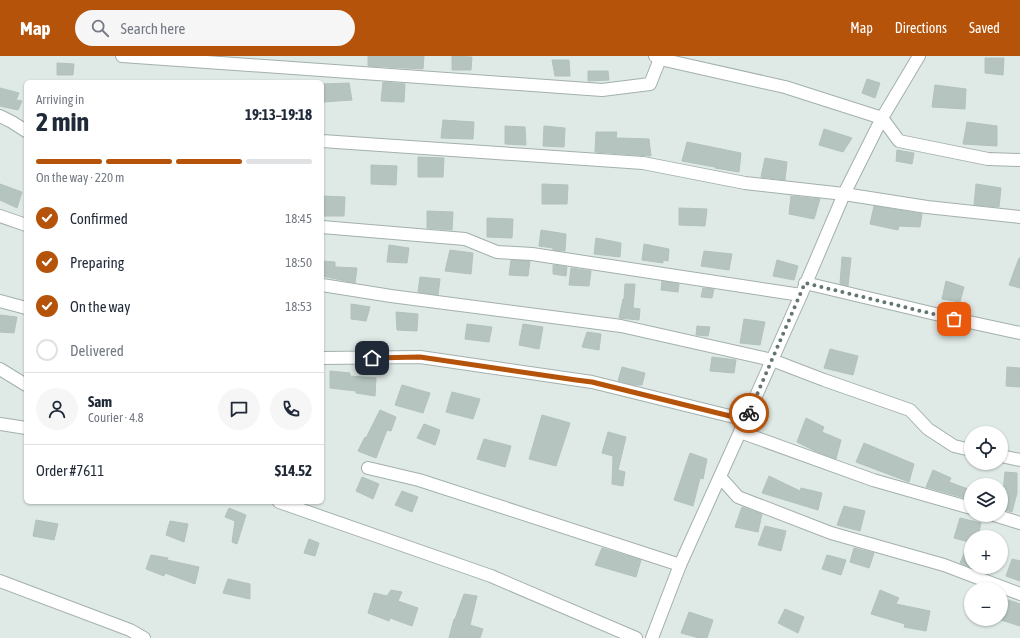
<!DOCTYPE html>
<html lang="en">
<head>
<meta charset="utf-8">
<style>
  :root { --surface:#fff; --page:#f6f6f7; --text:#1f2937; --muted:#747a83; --line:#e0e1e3; --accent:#b45309 }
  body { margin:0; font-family:"Asap Condensed",sans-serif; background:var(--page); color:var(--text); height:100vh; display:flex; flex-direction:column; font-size:15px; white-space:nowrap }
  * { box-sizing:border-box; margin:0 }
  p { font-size:13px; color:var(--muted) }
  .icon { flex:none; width:22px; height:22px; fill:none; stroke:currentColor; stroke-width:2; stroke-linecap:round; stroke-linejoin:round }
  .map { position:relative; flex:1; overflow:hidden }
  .panel { position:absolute; left:24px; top:24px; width:300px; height:424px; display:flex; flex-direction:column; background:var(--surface); border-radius:6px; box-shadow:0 1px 3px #0004 }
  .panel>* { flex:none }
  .controls { position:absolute; left:964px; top:370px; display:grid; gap:8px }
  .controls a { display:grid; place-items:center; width:44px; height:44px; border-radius:50%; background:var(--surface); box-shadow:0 1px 3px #0004; font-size:20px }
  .pin { position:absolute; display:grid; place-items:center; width:34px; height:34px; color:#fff; margin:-17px; border-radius:8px; box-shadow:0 2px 6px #0006 }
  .courier { position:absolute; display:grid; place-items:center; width:40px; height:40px; margin:-20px; border:3px solid #b45309; border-radius:50%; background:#fff; color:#222; box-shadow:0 1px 5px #0007 }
  .summary em { font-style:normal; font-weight:700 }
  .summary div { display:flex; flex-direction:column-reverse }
  .summary { display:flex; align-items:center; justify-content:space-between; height:68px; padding:0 12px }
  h1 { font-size:26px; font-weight:700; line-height:30px }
  .bar { display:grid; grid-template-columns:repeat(4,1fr); gap:6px 4px; align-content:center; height:48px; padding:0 12px }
  .bar i { height:5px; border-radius:3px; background:var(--line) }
  .bar .on { background:var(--accent) }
  .bar p { grid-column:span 4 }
  .line { display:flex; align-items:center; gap:10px; padding:0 12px; border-top:1px solid var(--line) }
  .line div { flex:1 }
  .round { display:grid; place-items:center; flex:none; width:42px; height:42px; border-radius:21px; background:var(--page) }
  ol { padding:0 12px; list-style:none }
  li { display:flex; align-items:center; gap:12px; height:44px }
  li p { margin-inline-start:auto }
  li .icon { padding:4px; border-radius:50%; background:var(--accent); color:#fff; stroke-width:4 }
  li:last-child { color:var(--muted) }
  li i { width:22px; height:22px; border:2px solid var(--line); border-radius:50% }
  header { display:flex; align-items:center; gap:24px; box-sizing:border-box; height:56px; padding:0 20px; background:var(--accent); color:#fff }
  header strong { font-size:19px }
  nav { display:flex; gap:22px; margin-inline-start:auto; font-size:14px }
  .search { width:280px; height:36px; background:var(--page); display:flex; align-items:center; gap:10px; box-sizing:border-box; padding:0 14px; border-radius:22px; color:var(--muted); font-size:15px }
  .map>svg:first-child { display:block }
</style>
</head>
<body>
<header>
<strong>Map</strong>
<div class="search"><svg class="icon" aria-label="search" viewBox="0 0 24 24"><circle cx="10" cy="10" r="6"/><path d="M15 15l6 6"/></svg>Search here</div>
<nav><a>Map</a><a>Directions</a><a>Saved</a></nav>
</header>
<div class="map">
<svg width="1020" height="582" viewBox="0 0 1020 582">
  <rect width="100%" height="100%" fill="#dfe9e6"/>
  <path fill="#b5c4bf" stroke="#b2c2be" d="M368,0H424L423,13L368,10Z
    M452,0L472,1L471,14H452Z
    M985,2H1004L1003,19L985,17Z
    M552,4H569L570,20H555Z
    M57,7L74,8L73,19H57Z
    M588,15H608L609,24L588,25Z
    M867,23L880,27L875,42L862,37Z
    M383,26L405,28L404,46L381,45Z
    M349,27L352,44L323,46V28Z
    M935,29L966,33L965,53L932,51Z
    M0,32L19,37L16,44L22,45L18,54L0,50Z
    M443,64L474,66L473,83L441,82Z
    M967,66L997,70V90L963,88Z
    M505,70L525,71L526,89L505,88Z
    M544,70L565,72L564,91L543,90Z
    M824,73L852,82L843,96L819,89Z
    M596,76H617L616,82L649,83L651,100L595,96Z
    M687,86L741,97L739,116L715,112V111L682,105Z
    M897,94L914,97L912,108L896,105Z
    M418,101L444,102L443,121H418Z
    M765,102L787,106L785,124L761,121Z
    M371,109L397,110L396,129L371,128Z
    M0,128L22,136L17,152L0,144Z
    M542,128L568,129L567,148H542Z
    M976,128L1001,132L999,151L974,149Z
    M322,140L345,141L344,160H322Z
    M791,140L820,143L814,163L789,158Z
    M874,150L922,158L920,171L899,170L898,174L870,168Z
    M679,152L707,153L705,170L679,169Z
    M427,155L453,156L452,174L427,172Z
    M487,162L513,163L512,182L487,181Z
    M541,174L566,178L565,195L553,194V192L539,190Z
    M596,182L621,187L620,201L594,198Z
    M644,188L669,193L668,205L663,204V207L642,204Z
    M389,189L409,192L407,207L387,206Z
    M450,194L473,197L471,218L445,215Z
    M704,195L732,198L729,214L701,210Z
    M842,201L851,202L848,230L840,228Z
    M1019,202H1020V232L1009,229Z
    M511,204L530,205L528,220L509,219Z
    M777,204L798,210L794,224L773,220Z
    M322,205L335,206V211L357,212L355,227L322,220Z
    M553,209L567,211L566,220L553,218Z
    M571,212L591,215L589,230L569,229Z
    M420,221L440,223L438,239L418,236Z
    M662,225L679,228L678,236L661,234Z
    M946,225L964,231L960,246L942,243Z
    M625,228H635L633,252L640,253L639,264L619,262L623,243H624Z
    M703,232L714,233L712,242L701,241Z
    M351,248L370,251L366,265L351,263Z
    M396,256L418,258L417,275L397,274Z
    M0,259L17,261L14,277L0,276Z
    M744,263L765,266L760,289L740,287Z
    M467,268L492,271L489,286L465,283Z
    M523,268L543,271L539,293L519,289Z
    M697,270L710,271L708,280L696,279Z
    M587,276L601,278L599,294L582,291Z
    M830,293L858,300L853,319L824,312Z
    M712,301L736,304L734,317L710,315Z
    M622,311L645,317L642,329H634L618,325Z
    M1007,311L1020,312V331L1006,330Z
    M330,315L350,317V320L376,322L375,340L356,337V335L330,332Z
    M402,329L430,337L423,357L395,349Z
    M452,336L480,343L473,363L446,356Z
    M380,354L396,361L391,375L387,374L376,402L358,395L365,381L366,382Z
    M542,359L570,367L556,410L529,403Z
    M806,362L824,371L822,376L841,384L836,403L815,395L797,386Z
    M424,368L440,374L435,389L417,382Z
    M608,376L626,381L618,414L625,416L623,430L612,428L613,400L602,397Z
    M484,383L511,390L505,411L477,403Z
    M864,387L914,408L909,426L856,406Z
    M690,397L707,403L703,423L700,422L693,450L674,444Z
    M933,414L951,422L949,426L968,433L965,442L926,431Z
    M1005,416L1017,417V437L1012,456L1001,453V438L1003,436Z
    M769,420L800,435L801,432L822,437L818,454L762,437Z
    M362,421L379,428L373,443L356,435Z
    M402,435L418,441L412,456L395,449Z
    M844,450L865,455L860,475L837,469Z
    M742,451L762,458L758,476L735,471Z
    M229,452L246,459L237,488L232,486L235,465L225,461Z
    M960,462L981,467L978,481H971V511L960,507L969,486L954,482Z
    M36,464L58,468L54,484L33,480Z
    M170,465L188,468L184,486L166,479Z
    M765,470L786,475L781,495L758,489Z
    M309,483L319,487L315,500L304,497Z
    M602,492L641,504L636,521L595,509Z
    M854,492L874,497L869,512L850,506Z
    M151,499L168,502L167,504L199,511L195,528L165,517L164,520L146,513Z
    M827,499L846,504L841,519L822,513Z
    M1012,503L1020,505V525L1006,520Z
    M228,523L250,528V543L223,537Z
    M391,534L402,536L398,545L418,552L412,570L390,562L389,565L368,557L374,537L387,540Z
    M880,534L899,542L896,548L930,555L926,575L904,571L905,568L871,558Z
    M464,538L477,540L470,569L483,573L480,582H449L454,563H455Z
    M1003,542L1020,548V570L1001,564V549Z
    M785,553L804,561L798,577L778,567Z
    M689,556L713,564L707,582H699L681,577Z"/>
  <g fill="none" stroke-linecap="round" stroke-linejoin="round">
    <defs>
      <path id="minor" d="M122,0L602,34L650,28L660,3
        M655,0L660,3L785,31L882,62L899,85L988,103L1020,104
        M0,60L12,66L26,75
        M322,85L643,107L745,127L844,138L927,151L1020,161
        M0,160L26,169
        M322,171L465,183L497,196L532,198L801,239
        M805,227L969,266L1020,277
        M322,229L391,240L621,270L772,304L824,324L910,354L928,373L954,390L971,394
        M0,245L26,252
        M322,302L420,301L592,326L746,364
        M0,313L26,329
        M0,368L26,372
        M740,376L873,424L971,452
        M1001,400L1020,404
        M368,412L419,424L680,509
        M720,421L738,441L831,477L944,509L1020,538
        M279,446L491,520L636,582
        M994,459L1020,467
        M0,525L130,574L144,582"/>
      <path id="tertiary" d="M652,582L680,509L740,376L801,239L844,138L882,62L919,0"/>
    </defs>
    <use href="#minor" stroke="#a3b0ad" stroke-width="14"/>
    <use href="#tertiary" stroke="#a3b0ad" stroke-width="14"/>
    <use href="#minor" stroke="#fff" stroke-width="12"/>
    <use href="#tertiary" stroke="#fff" stroke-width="12"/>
  </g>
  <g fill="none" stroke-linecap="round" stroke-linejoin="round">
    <path stroke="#647673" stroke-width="4" stroke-dasharray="0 7.2" d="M749,357L805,227L954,263"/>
    <path stroke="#b45309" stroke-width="5" d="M372,302L420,301L576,324L592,326L746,364L749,357"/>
  </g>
</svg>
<div class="controls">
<a><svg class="icon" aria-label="locate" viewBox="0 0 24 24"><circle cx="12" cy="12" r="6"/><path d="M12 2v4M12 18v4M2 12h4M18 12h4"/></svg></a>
<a><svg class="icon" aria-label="layers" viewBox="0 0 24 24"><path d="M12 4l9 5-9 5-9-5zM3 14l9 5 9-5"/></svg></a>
<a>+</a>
<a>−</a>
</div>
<div class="pin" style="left:954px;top:263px;background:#ea580c"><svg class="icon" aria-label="bag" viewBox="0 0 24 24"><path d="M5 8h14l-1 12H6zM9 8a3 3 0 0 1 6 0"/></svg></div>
<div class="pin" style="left:372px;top:302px;background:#1f2937"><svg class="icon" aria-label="home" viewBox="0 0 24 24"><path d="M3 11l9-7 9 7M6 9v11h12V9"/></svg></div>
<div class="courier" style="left:749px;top:357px"><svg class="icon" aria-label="bike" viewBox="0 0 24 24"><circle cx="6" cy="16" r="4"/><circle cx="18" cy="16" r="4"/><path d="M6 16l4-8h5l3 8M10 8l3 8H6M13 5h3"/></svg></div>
<section class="panel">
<div class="summary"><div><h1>2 min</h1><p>Arriving in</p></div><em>19:13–19:18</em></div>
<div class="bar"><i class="on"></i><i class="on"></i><i class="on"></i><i></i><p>On the way · 220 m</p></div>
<ol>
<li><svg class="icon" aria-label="check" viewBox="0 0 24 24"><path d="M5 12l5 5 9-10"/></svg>Confirmed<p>18:45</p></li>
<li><svg class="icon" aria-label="check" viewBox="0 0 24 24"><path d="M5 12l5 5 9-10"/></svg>Preparing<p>18:50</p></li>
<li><svg class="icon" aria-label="check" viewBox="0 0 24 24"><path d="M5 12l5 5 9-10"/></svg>On the way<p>18:53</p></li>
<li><i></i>Delivered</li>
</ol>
<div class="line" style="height:72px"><a class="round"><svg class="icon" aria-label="person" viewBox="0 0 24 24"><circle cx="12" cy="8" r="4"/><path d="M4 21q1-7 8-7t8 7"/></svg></a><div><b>Sam</b><p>Courier · 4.8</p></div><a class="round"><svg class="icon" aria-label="chat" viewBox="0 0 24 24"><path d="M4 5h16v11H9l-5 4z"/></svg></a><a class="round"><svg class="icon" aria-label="phone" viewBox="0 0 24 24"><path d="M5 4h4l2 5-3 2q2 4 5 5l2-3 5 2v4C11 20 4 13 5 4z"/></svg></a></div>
<div class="line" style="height:52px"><div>Order #7611</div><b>$14.52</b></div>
</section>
</div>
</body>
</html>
